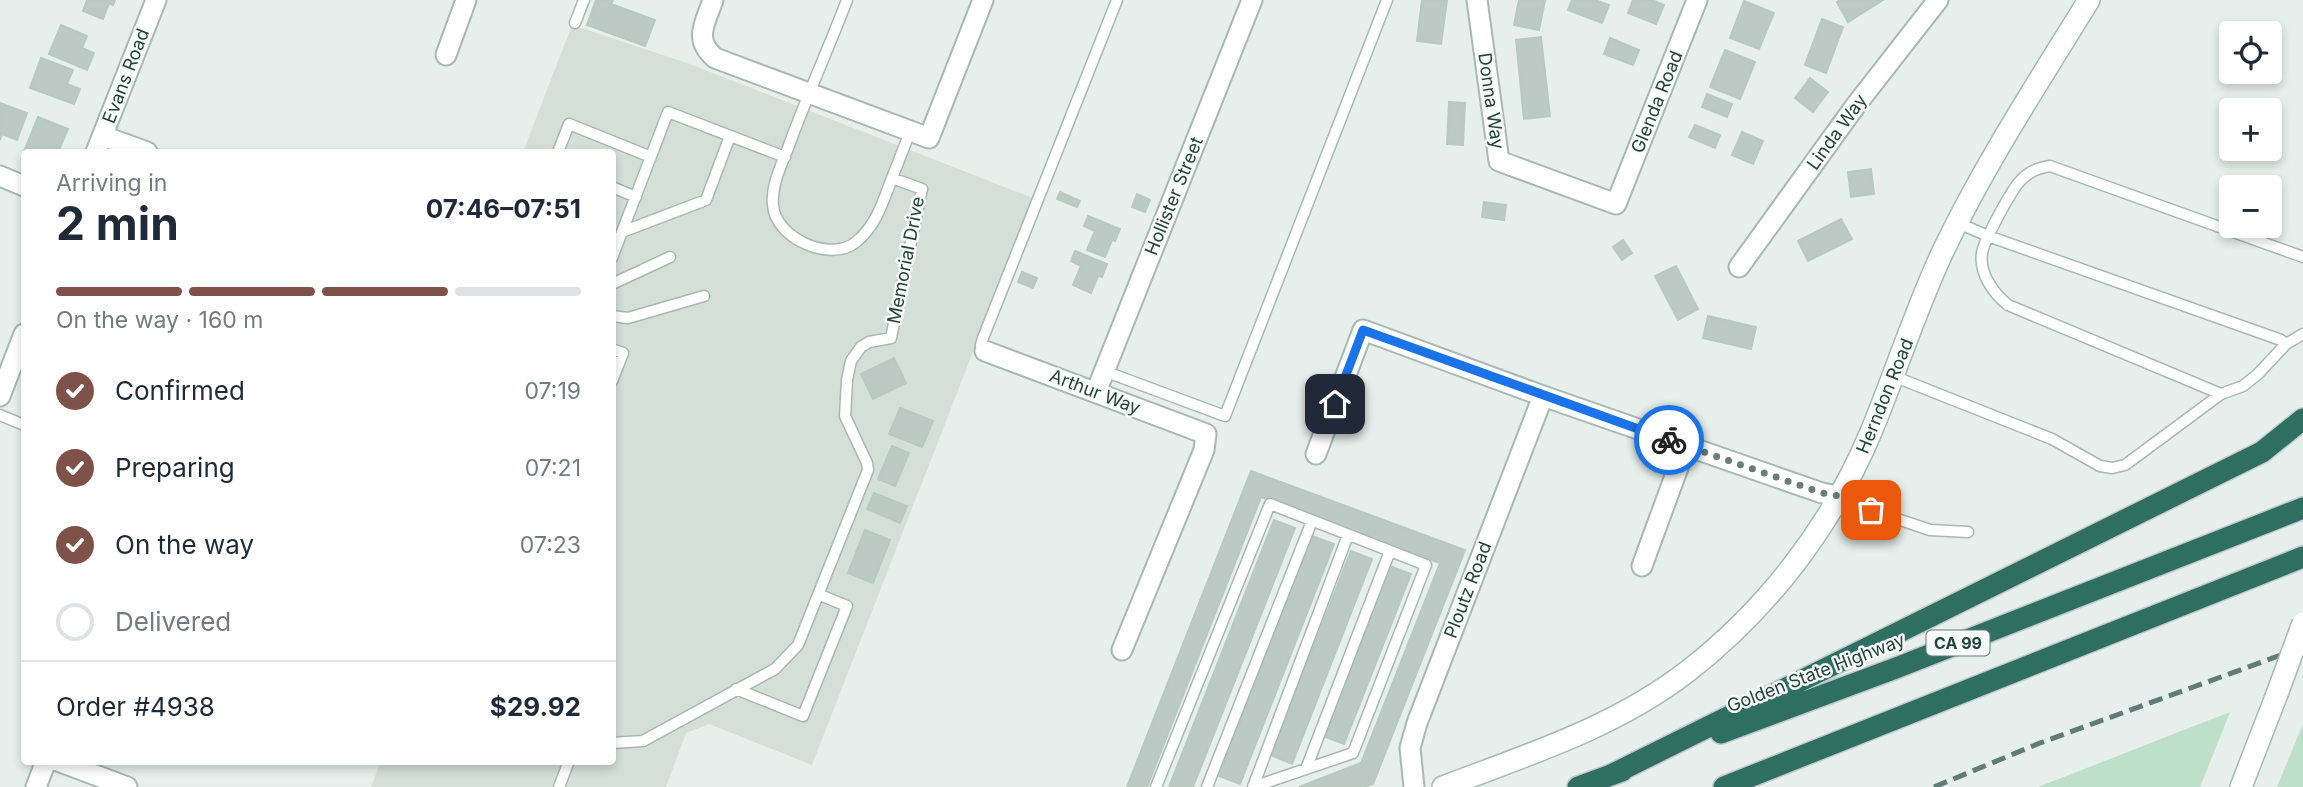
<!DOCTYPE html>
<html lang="en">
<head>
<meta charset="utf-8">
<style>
  :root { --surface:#fff; --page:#f2f2f3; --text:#1f2937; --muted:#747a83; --line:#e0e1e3; --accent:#7f5249 }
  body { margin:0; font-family:Inter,sans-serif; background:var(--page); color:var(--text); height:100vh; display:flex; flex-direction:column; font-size:26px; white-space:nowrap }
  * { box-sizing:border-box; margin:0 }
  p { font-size:23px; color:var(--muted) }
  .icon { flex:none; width:38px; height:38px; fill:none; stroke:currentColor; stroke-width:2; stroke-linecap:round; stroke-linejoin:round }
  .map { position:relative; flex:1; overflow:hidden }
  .drawer { position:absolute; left:21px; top:149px; width:595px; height:616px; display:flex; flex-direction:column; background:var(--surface); border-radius:7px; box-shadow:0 4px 10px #0003 }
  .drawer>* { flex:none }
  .fabs { position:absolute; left:2219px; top:21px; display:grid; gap:14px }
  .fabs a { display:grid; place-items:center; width:63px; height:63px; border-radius:7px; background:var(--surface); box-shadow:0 4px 10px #0003; font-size:35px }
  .pin { position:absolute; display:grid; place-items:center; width:60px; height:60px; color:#fff; margin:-30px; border-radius:14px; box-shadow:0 4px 10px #0006 }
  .courier { position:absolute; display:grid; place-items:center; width:70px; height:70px; margin:-35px; border:5px solid #1a73e8; border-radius:50%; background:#fff; color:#222; box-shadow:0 2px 9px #0007 }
  .overview em { font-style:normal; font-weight:700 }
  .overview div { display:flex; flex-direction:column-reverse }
  .overview { display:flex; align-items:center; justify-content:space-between; height:119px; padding:0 35px }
  h1 { font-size:46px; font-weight:700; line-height:52px }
  .bar { display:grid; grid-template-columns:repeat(4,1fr); gap:10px 7px; align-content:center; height:84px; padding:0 35px }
  .bar i { height:9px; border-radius:5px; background:var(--line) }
  .bar .current { background:var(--accent) }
  .bar p { grid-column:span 4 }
  .line { display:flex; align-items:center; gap:18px; padding:0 35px; border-top:2px solid var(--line) }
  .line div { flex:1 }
  ol { padding:0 35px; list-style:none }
  li { display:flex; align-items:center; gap:21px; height:77px }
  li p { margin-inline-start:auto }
  li .icon { padding:7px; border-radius:50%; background:var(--accent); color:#fff; stroke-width:4 }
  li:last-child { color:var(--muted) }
  li i { width:38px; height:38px; border:4px solid var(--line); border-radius:50% }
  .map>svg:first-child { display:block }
</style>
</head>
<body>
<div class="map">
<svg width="2303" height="787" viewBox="0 0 2303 787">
  <rect width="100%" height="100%" fill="#e6efeb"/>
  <path fill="#d4dfda" d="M572,25L687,63L1033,198L812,765L709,724L686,733L666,787H371L381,761H612V152H523Z"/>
  <path fill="#bfe0c8" d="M2230,712L2200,787H2038Z
    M2303,724V787H2277Z"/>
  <path fill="#bbcac4" stroke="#b8c9c2" stroke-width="2" d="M87,0H115L113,5L109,3L103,19L83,11Z
    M596,0H613L611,4L655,20L645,46L587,25Z
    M1422,0H1447L1441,44L1417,41Z
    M1519,0H1545L1539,30L1514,25Z
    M1572,0H1595L1609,5L1602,23L1568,10Z
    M1633,0H1652L1664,5L1656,24L1628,13Z
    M1840,0H1883L1848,22L1837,2Z
    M1744,1L1774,13L1759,49L1730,38Z
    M1822,19L1843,27L1826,73L1805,65Z
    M61,25L87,36L82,48L94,53L87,70L49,54Z
    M1541,37L1550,116L1524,119L1516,40Z
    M1610,38L1639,50L1633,65L1604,54Z
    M1725,50L1755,62L1740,99L1710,87Z
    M41,58L73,70L67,84L80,89L74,104L30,88Z
    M1810,78L1828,92L1813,112L1795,98Z
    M1707,94L1732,104L1727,117L1702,107Z
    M1449,102L1465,103L1463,145L1447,144Z
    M0,103L27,113L17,140L2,134L0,140Z
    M38,117L68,129L58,152L44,149L42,152H24V155L23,154Z
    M1695,125L1720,135L1715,148L1689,137Z
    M1742,132L1763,141L1753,164L1732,155Z
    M1871,169L1874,194L1851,197L1848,172Z
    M1060,192L1080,201L1077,207L1057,199Z
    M1137,194L1150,200L1145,212L1132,207Z
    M1484,202L1506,205L1504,220L1482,217Z
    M1088,216L1120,229L1115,241L1112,240L1105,257L1087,250L1095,231L1084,226Z
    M1841,219L1852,239L1808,261L1798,241Z
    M1623,240L1632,253L1622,260L1613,247Z
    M1075,251L1107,264L1102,277L1098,276L1091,293L1073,285L1081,266L1071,261Z
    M1676,266L1698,309L1678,320L1655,276Z
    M1022,272L1037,278L1033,288L1018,282Z
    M1708,316L1756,327L1751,349L1703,338Z
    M894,358L906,383L873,399L861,374Z
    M900,408L933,421L922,447L889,434Z
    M892,446L909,453L895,486L878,479Z
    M1251,471L1465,550L1373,784L1364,787H1299L1361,763L1440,563L1261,497L1147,787H1127Z
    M874,493L907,506L900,523L867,509Z
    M1274,520L1295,528L1193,787H1169Z
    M865,530L890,540L873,583L848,573Z
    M1312,536L1334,544L1240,784L1219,776Z
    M1351,551L1372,559L1292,764L1271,755Z
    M1390,566L1411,574L1344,744L1323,736Z"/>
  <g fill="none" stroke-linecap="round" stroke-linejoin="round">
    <defs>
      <path id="lane" d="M575,23L584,0
        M558,152L569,124L651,157
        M892,178L910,132
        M612,187L636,197
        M1958,223L1988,236L2281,340L2286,344L2258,374L2243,386L2221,394L2008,305C1993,293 1979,273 1982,253C1984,240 2012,189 2021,180C2030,171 2038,168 2050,166L2303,257
        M622,232L706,200L730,136
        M612,258L668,112L785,157
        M612,284L670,257
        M612,316L628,318L704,296
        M2286,344L2303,334
        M612,349L623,353L612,381
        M985,351L981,345L983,338L1117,0
        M1104,371L1225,416L1387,0
        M1893,376L2052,439L2100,466L2112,468L2125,465L2221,394
        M0,415L24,425
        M1839,496L1871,510L1930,530L1968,532
        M736,689L803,716L847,606L820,595
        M612,743L643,741L775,669L798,645L868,470L867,463L845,416L847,380L851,361L861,347L869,342L891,338L922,189L892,178C883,202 876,226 856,242C830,263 775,238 773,205C771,186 781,166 788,148C806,98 828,50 847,0
        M1306,769L1390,551
        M559,787L569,761
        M1156,787L1270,504L1426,565L1353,753L1253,787
        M1207,787L1312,521
        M1253,787L1348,535"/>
      <path id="street" d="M713,0C705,24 693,39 715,58L929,138L983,0
        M1477,0L1499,161L1616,204L1697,0
        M446,55L466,0
        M103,136L147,152
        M96,152L156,0
        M0,176L24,186
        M1739,267L1856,105L1938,0
        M985,351L1206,434L1204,450L1122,650
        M1096,392L1252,0
        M0,396L24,334
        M1316,454L1363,330L1543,396L1822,493L1839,496
        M1642,566L1686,446
        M58,761L127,787
        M36,787L46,761
        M1414,787L1410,748L1417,723L1543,396"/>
      <path id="secondary" d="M1443,787C1527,755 1616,727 1688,671C1768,609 1832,525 1871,432C1896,372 1916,308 1944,249C1986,162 2039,81 2089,0
        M2241,787L2277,694"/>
      <path id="highway" d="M1721,733L1896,668L2303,508
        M1611,775L2262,452L2303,419
        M1578,787L1622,771
        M1724,787L2303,557"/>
    </defs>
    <use href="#lane" stroke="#a8b8b2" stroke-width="13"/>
    <use href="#street" stroke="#a8b8b2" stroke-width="23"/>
    <use href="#secondary" stroke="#a4bbb3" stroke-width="24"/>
    <use href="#highway" stroke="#c2cac8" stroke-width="24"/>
    <use href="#lane" stroke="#fff" stroke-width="10"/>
    <use href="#street" stroke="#fff" stroke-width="19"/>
    <use href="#secondary" stroke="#fff" stroke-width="21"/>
    <use href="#highway" stroke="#2f6f62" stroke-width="21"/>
    <path stroke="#5f7d75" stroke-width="5" stroke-dasharray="14 7" stroke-linecap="butt" d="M1934,787L2040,743L2303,647"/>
    <defs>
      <path id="secondary-bridge" d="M2277,694L2303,623"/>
    </defs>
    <use href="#secondary-bridge" stroke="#a4bbb3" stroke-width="24" stroke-linecap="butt"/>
    <use href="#secondary-bridge" stroke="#fff" stroke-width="21"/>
  </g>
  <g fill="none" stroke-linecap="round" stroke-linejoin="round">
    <path stroke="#687f78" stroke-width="7" stroke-dasharray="0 12.6" d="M1669,440L1822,493L1839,496L1871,510"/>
    <path stroke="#1a73e8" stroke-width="9" d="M1335,404L1363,330L1669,440"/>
  </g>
  <g text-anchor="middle" stroke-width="5" stroke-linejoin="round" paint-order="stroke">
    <rect fill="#f7fbf9" stroke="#637a73" stroke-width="2" x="1926.5" y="630.5" width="63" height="25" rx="5"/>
    <g font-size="16" font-weight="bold" fill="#24423a">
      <text x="1958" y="649">CA 99</text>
    </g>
    <g font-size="18" fill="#24423a" stroke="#f7fbf9">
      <text transform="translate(126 76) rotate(-69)" y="6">Evans Road</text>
      <text transform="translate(1491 101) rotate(82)" y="6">Donna Way</text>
      <text transform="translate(1657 102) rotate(-68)" y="6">Glenda Road</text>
      <text transform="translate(1837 132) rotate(-54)" y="6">Linda Way</text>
      <text transform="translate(1174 196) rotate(-68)" y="6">Hollister Street</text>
      <text transform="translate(906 260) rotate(-79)" y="6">Memorial Drive</text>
      <text transform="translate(1095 392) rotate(21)" y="6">Arthur Way</text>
      <text transform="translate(1885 396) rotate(-68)" y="6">Herndon Road</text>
      <text transform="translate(1468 590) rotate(-69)" y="6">Ploutz Road</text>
      <text transform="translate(1816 673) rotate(-21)" y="6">Golden State Highway</text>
    </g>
  </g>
</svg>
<div class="fabs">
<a><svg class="icon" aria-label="locate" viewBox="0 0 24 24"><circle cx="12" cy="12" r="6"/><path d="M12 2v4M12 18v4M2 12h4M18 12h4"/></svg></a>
<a>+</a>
<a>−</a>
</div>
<div class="pin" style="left:1871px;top:510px;background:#ea580c"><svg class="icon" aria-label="bag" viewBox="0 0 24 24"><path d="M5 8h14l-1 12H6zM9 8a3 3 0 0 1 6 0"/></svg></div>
<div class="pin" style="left:1335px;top:404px;background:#1f2937"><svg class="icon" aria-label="home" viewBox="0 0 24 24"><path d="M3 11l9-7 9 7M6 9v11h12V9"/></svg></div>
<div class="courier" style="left:1669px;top:440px"><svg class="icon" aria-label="bike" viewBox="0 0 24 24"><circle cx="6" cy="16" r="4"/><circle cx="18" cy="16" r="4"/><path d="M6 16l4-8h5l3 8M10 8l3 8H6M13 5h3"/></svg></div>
<section class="drawer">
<div class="overview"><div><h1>2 min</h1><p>Arriving in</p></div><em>07:46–07:51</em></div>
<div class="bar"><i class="current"></i><i class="current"></i><i class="current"></i><i></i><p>On the way · 160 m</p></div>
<ol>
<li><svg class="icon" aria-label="check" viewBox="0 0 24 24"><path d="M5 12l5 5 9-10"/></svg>Confirmed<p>07:19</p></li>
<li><svg class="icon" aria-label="check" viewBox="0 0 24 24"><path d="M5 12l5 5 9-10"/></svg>Preparing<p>07:21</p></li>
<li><svg class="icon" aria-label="check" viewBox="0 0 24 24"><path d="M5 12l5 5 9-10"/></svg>On the way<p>07:23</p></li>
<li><i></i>Delivered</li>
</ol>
<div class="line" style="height:91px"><div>Order #4938</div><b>$29.92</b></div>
</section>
</div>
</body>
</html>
